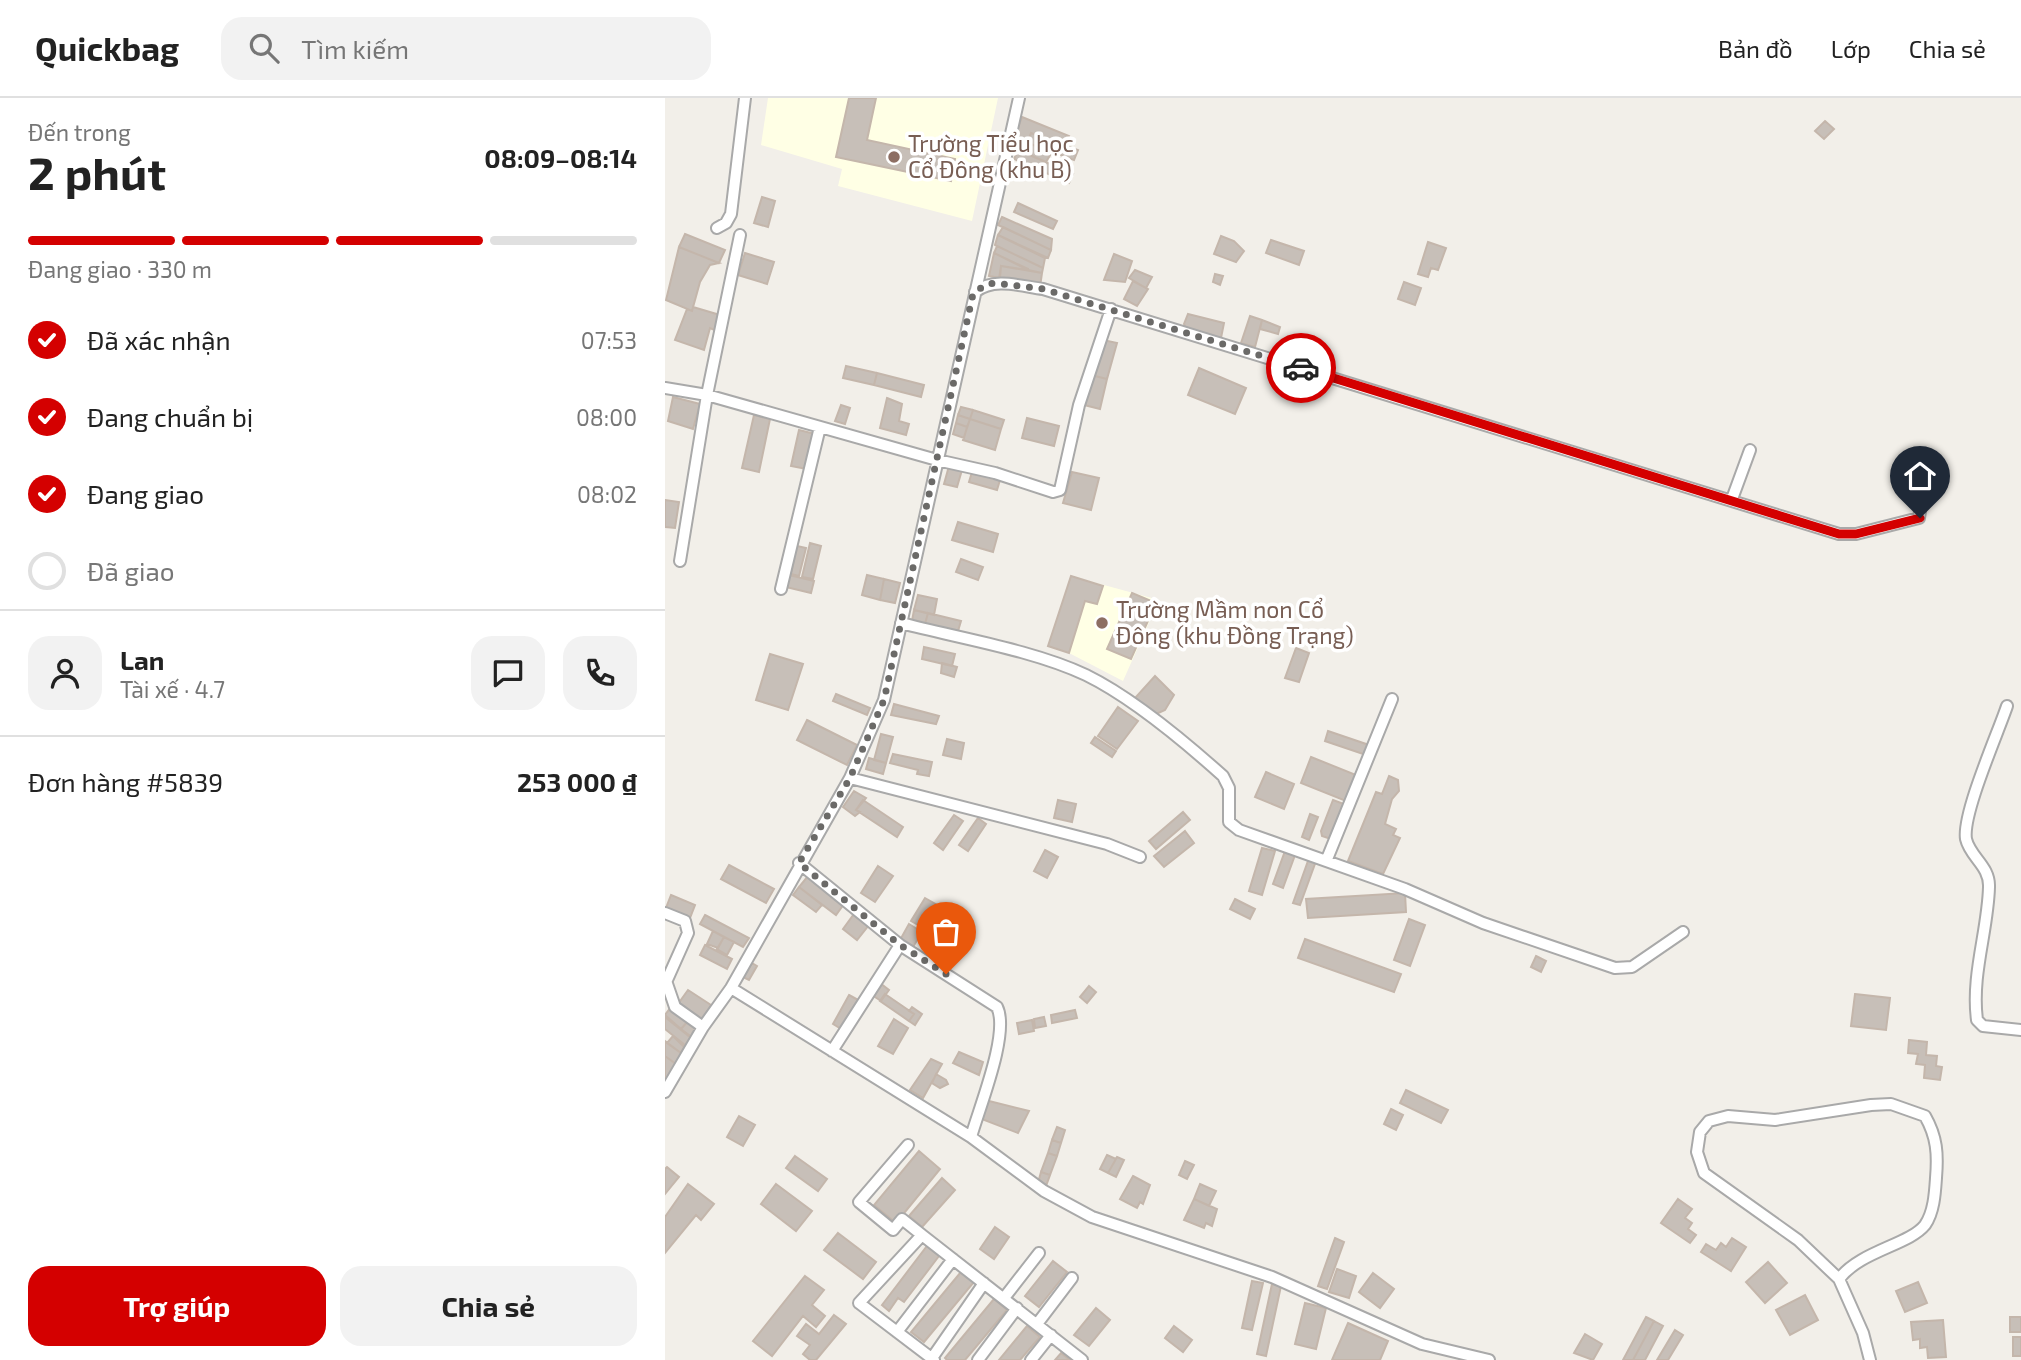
<!DOCTYPE html>
<html lang="vi">
<head>
<meta charset="utf-8">
<style>
  :root { --surface:#fff; --page:#f2f2f2; --text:#222; --muted:#767676; --line:#e0e0e0; --accent:#d40000 }
  body { margin:0; font-family:"Exo 2",sans-serif; background:var(--page); color:var(--text); height:100vh; display:flex; flex-direction:column; font-size:26px; white-space:nowrap }
  * { box-sizing:border-box; margin:0 }
  p { font-size:23px; color:var(--muted) }
  .icon { flex:none; width:38px; height:38px; fill:none; stroke:currentColor; stroke-width:2; stroke-linecap:round; stroke-linejoin:round }
  .map { position:relative; flex:1; overflow:hidden }
  .details { display:flex; flex-direction:column; background:var(--surface); width:665px }
  .details>* { flex:none }
  .pin { position:absolute; display:grid; place-items:center; width:60px; height:60px; color:#fff; margin:-72px -30px; border-radius:50% 50% 50% 0; rotate:-45deg; box-shadow:0 0 7px #0007 }
  .pin .icon { rotate:45deg }
  .courier { position:absolute; display:grid; place-items:center; width:70px; height:70px; margin:-35px; border:5px solid #d40000; border-radius:50%; background:#fff; color:#222; box-shadow:0 2px 9px #0007 }
  .head em { font-style:normal; font-weight:700 }
  .head div { display:flex; flex-direction:column-reverse }
  .head { display:flex; align-items:center; justify-content:space-between; height:119px; padding:0 28px }
  h1 { font-size:46px; font-weight:700; line-height:52px }
  .bar { display:grid; grid-template-columns:repeat(4,1fr); gap:10px 7px; align-content:center; height:84px; padding:0 28px }
  .bar i { height:9px; border-radius:5px; background:var(--line) }
  .bar .active { background:var(--accent) }
  .bar p { grid-column:span 4 }
  .line { display:flex; align-items:center; gap:18px; padding:0 28px; border-top:2px solid var(--line) }
  .line div { flex:1 }
  .round { display:grid; place-items:center; flex:none; width:74px; height:74px; border-radius:21px; background:var(--page) }
  ol { padding:0 28px; list-style:none }
  li { display:flex; align-items:center; gap:21px; height:77px }
  li p { margin-inline-start:auto }
  li .icon { padding:7px; border-radius:50%; background:var(--accent); color:#fff; stroke-width:4 }
  li:last-child { color:var(--muted) }
  li i { width:38px; height:38px; border:4px solid var(--line); border-radius:50% }
  .action { display:flex; gap:14px; margin-top:auto; padding:14px 28px }
  .action a { flex:1; height:80px; border-radius:21px; background:var(--accent); color:#fff; font-size:28px; font-weight:700; line-height:80px; text-align:center }
  .action a+a { background:var(--page); color:var(--text) }
  header { display:flex; align-items:center; gap:42px; box-sizing:border-box; height:98px; padding:0 35px; background:var(--surface); border-bottom:2px solid var(--line) }
  header strong { font-size:33px }
  nav { display:flex; gap:38px; margin-inline-start:auto; font-size:24px }
  .search { width:490px; height:63px; background:var(--page); display:flex; align-items:center; gap:18px; box-sizing:border-box; padding:0 24px; border-radius:21px; color:var(--muted); font-size:26px }
  main { display:flex; flex:1; min-height:0 }
  .map>svg:first-child { display:block }
</style>
</head>
<body>
<header>
<strong>Quickbag</strong>
<div class="search"><svg class="icon" aria-label="search" viewBox="0 0 24 24"><circle cx="10" cy="10" r="6"/><path d="M15 15l6 6"/></svg>Tìm kiếm</div>
<nav><a>Bản đồ</a><a>Lớp</a><a>Chia sẻ</a></nav>
</header>
<main>
<section class="details">
<div class="head"><div><h1>2 phút</h1><p>Đến trong</p></div><em>08:09–08:14</em></div>
<div class="bar"><i class="active"></i><i class="active"></i><i class="active"></i><i></i><p>Đang giao · 330 m</p></div>
<ol>
<li><svg class="icon" aria-label="check" viewBox="0 0 24 24"><path d="M5 12l5 5 9-10"/></svg>Đã xác nhận<p>07:53</p></li>
<li><svg class="icon" aria-label="check" viewBox="0 0 24 24"><path d="M5 12l5 5 9-10"/></svg>Đang chuẩn bị<p>08:00</p></li>
<li><svg class="icon" aria-label="check" viewBox="0 0 24 24"><path d="M5 12l5 5 9-10"/></svg>Đang giao<p>08:02</p></li>
<li><i></i>Đã giao</li>
</ol>
<div class="line" style="height:126px"><a class="round"><svg class="icon" aria-label="person" viewBox="0 0 24 24"><circle cx="12" cy="8" r="4"/><path d="M4 21q1-7 8-7t8 7"/></svg></a><div><b>Lan</b><p>Tài xế · 4.7</p></div><a class="round"><svg class="icon" aria-label="chat" viewBox="0 0 24 24"><path d="M4 5h16v11H9l-5 4z"/></svg></a><a class="round"><svg class="icon" aria-label="phone" viewBox="0 0 24 24"><path d="M5 4h4l2 5-3 2q2 4 5 5l2-3 5 2v4C11 20 4 13 5 4z"/></svg></a></div>
<div class="line" style="height:91px"><div>Đơn hàng #5839</div><b>253 000 ₫</b></div>
<div class="action"><a>Trợ giúp</a><a>Chia sẻ</a></div>
</section>
<div class="map">
<svg width="1356" height="1262" viewBox="0 0 1356 1262">
  <rect width="100%" height="100%" fill="#f2efe9"/>
  <path fill="#ffffe5" d="M103,0H333L307,123L173,88L177,71L96,47Z
    M406,478L494,502L458,583L404,555L383,548Z"/>
  <path fill="#c7bfb8" stroke="#c4b6ab" stroke-width="2" d="M184,0H211L202,42L290,61L286,83L171,59Z
    M357,19L404,38L400,48L366,35L363,43L350,38Z
    M1160,23L1169,31L1159,41L1150,33Z
    M366,35L413,52L409,62L363,45Z
    M363,45L387,54L381,64L358,54Z
    M353,52L408,76L404,85L349,61Z
    M97,99L110,103L103,129L89,125Z
    M353,105L392,123L388,131L349,114Z
    M337,119L387,141L386,152L333,127Z
    M338,129L386,152L383,160L333,137Z
    M20,136L60,152L54,165L14,149Z
    M333,137L380,160L378,170L330,147Z
    M556,138L569,143L579,153L571,164L549,156Z
    M606,142L639,153L634,167L601,155Z
    M763,144L781,150L773,172L766,170L763,179L753,176Z
    M332,148L378,170L377,175L363,172L329,155Z
    M14,149L54,165L45,167L35,184L27,213L1,202Z
    M80,155L109,164L102,186L73,177Z
    M329,155L363,171V172L336,168L335,180L324,178Z
    M449,156L467,163L460,184L439,182Z
    M336,168L377,175L375,189L334,181Z
    M470,172L487,179L481,190L464,180Z
    M550,176L558,178L555,187L548,184Z
    M468,183L483,191L472,208L459,201Z
    M739,184L756,190L750,207L733,201Z
    M28,209L55,217L52,233L45,230L39,252L10,242L22,211L27,213Z
    M523,216L559,225L556,240L522,232L519,226Z
    M585,218L597,222L590,249L576,245Z
    M597,222L615,229L613,236L595,231Z
    M438,242L452,245L442,281L426,277Z
    M181,268L212,275L209,287L178,280Z
    M534,270L581,290L570,316L523,297Z
    M212,275L259,287L256,299L209,287Z
    M426,277L442,281L435,311L419,307Z
    M8,299L35,306L28,331L3,323Z
    M222,300L237,306L234,323L244,326L241,337L215,330Z
    M176,307L185,310L180,326L170,323Z
    M296,309L308,312L305,321L293,317Z
    M308,312L339,322L336,331L305,321Z
    M89,317L105,321L94,374L77,370Z
    M293,317L305,321L302,329L291,325Z
    M362,320L394,328L389,348L357,340Z
    M305,321L336,331L330,352L298,342Z
    M291,325L302,329L299,340L288,336Z
    M134,332L150,336L142,371L126,368Z
    M284,368L297,372L292,389L279,386Z
    M307,374L335,382L332,392L304,384Z
    M407,374L434,380L426,412L398,405Z
    M0,402L14,404L10,430L0,429Z
    M293,424L333,436L328,454L287,442Z
    M145,445L156,448L148,481L137,479Z
    M132,448L141,450L134,478L126,476Z
    M296,461L318,469L313,482L291,474Z
    M124,477L149,483L146,495L121,489Z
    M202,477L219,481L215,502L197,497Z
    M406,478L438,488L432,506L420,503L404,555L383,548Z
    M219,481L235,485L230,505L215,502Z
    M467,495L491,505L466,561L442,551Z
    M253,497L272,501L269,517L249,512Z
    M249,512L263,515L260,526L247,523Z
    M263,515L296,523L293,533L260,526Z
    M259,549L290,556L287,568L257,561Z
    M631,550L644,555L634,584L620,580Z
    M105,556L138,566L123,612L91,602Z
    M277,565L292,569L289,579L276,575Z
    M490,578L509,597L500,612L491,616L470,600Z
    M171,596L205,610L202,617L168,603Z
    M229,606L274,618L271,626L226,617Z
    M453,609L473,623L452,651L433,638Z
    M142,622L192,647L182,667L132,642Z
    M663,633L704,647L701,657L660,643Z
    M216,636L228,639L221,665L209,662Z
    M430,639L451,653L447,659L426,645Z
    M282,641L299,645L296,661L278,657Z
    M228,656L267,664L264,678L252,676L253,672L225,665Z
    M646,659L691,677L681,703L636,685Z
    M204,660L221,665L218,676L201,671Z
    M601,674L629,686L619,711L590,699Z
    M724,678L733,682L734,693L727,701L720,726L731,731L728,737L735,740L718,776L683,763L711,694L717,696Z
    M189,693L201,700L191,712L195,714L190,718L178,709Z
    M198,702L238,729L232,739L191,712Z
    M393,702L411,706L407,724L389,720Z
    M668,702L679,706L666,741L657,738L656,733Z
    M518,714L525,722L491,751L484,743Z
    M645,716L653,719L644,742L637,739Z
    M289,717L298,723L278,752L269,745Z
    M313,720L321,726L303,753L294,747Z
    M520,733L529,745L499,769L489,758Z
    M597,750L610,753L597,797L584,793Z
    M380,752L393,759L382,780L369,773Z
    M620,753L630,757L618,790L608,786Z
    M644,760L651,763L635,807L628,805Z
    M64,767L109,791L101,805L56,781Z
    M213,768L228,778L210,804L196,795Z
    M143,778L179,806L171,817L134,789Z
    M134,789L157,807L151,814L128,797Z
    M740,795L741,814L643,820L641,801Z
    M6,797L30,807L25,820L1,810Z
    M260,800L276,809L262,832L246,823Z
    M570,801L590,811L585,821L565,811Z
    M189,816L204,827L192,842L178,831Z
    M40,817L84,840L78,849L35,826Z
    M744,821L760,827L745,868L729,862Z
    M244,826L257,834L248,849L235,842Z
    M48,833L59,839L53,850L42,846Z
    M59,839L69,844L62,857L52,851Z
    M640,841L736,876L729,894L633,860Z
    M40,847L67,861L62,871L35,857Z
    M871,858L881,863L876,874L866,869Z
    M87,865L92,868L84,882L78,879Z
    M215,885L224,892L216,903L207,897Z
    M424,888L431,894L422,905L415,899Z
    M23,892L46,907L37,922L13,906Z
    M220,896L249,916L244,923L215,903Z
    M1190,896L1225,900L1221,932L1186,928Z
    M184,897L195,903L178,932L168,926Z
    M6,909L23,923L16,931L0,917Z
    M247,909L257,916L250,927L244,923L249,916L244,913Z
    M410,912L412,920L387,925L386,917Z
    M0,919L26,940L20,947L0,931Z
    M379,919L381,928L370,930L369,921Z
    M229,921L243,930L228,956L213,948Z
    M367,922L369,933L354,936L352,925Z
    M23,923L34,932L28,940L16,931Z
    M8,938L19,949L16,955L2,945Z
    M1244,942L1262,944L1261,957L1272,958L1271,968L1277,969L1275,982L1259,980L1260,967L1251,966L1253,956L1243,955Z
    M0,943L16,955L11,966L0,958Z
    M294,954L318,964L314,977L288,965Z
    M0,958L11,966L2,982L0,981Z
    M266,961L277,966L258,1000L245,992Z
    M271,976L281,982L283,986L275,990L267,985Z
    M741,992L783,1012L776,1025L735,1005Z
    M320,1002L364,1013L353,1035L314,1020Z
    M726,1011L738,1017L731,1032L719,1026Z
    M74,1018L90,1027L78,1048L62,1039Z
    M392,1029L400,1032L396,1045L387,1042Z
    M387,1042L396,1045L392,1058L383,1055Z
    M254,1053L275,1071L231,1125L209,1107Z
    M383,1055L392,1058L385,1077L376,1074Z
    M442,1057L451,1061L443,1075L435,1071Z
    M130,1058L162,1081L153,1093L121,1070Z
    M452,1059L459,1062L451,1079L443,1075Z
    M520,1063L529,1067L522,1081L514,1077Z
    M2,1069L14,1079L0,1096V1071Z
    M376,1074L385,1077L381,1088L373,1085Z
    M468,1078L485,1087L478,1106L475,1104L472,1110L455,1101Z
    M277,1080L290,1092L257,1129L244,1118Z
    M23,1086L49,1106L36,1122L31,1117L0,1155V1119Z
    M111,1086L147,1113L131,1133L96,1106Z
    M535,1086L551,1093L544,1108L529,1101Z
    M529,1101L552,1111L547,1128L541,1125L539,1130L519,1122Z
    M1013,1101L1027,1111L1020,1120L1027,1125L1023,1131L1031,1137L1025,1145L996,1125Z
    M330,1129L344,1139L329,1161L315,1151Z
    M173,1135L211,1164L198,1181L159,1152Z
    M670,1140L679,1144L662,1191L653,1188Z
    M1067,1140L1081,1149L1066,1173L1036,1154L1041,1146L1051,1152L1056,1145L1061,1149Z
    M262,1148L274,1158L239,1204L233,1200L224,1213L217,1207Z
    M388,1163L402,1174L374,1209L360,1198Z
    M1103,1164L1122,1185L1100,1205L1081,1184Z
    M672,1171L691,1178L684,1200L664,1194Z
    M296,1174L309,1184L259,1244L246,1234Z
    M708,1175L729,1191L715,1210L694,1194Z
    M140,1178L159,1192L147,1207L160,1218L151,1229L138,1218L107,1258L88,1243Z
    M587,1183L598,1185L587,1232L577,1230Z
    M1253,1184L1262,1205L1240,1214L1231,1193Z
    M607,1186L616,1188L601,1258L592,1256Z
    M1140,1197L1153,1222L1125,1237L1111,1212Z
    M329,1201L342,1212L300,1262H282L280,1260Z
    M640,1205L661,1210L651,1251L630,1246Z
    M431,1210L445,1222L424,1248L409,1237Z
    M169,1217L181,1226L151,1262H145L138,1256L145,1247L132,1238L141,1226L154,1236Z
    M981,1219L989,1223L968,1262H958Z
    M1345,1219H1356V1234H1345Z
    M1278,1222L1281,1259L1263,1260L1262,1249L1255,1250V1241L1248,1242L1246,1224Z
    M989,1223L998,1228L980,1262H968Z
    M683,1225L723,1243L715,1262H667Z
    M362,1228L375,1239L355,1262H334Z
    M509,1228L527,1242L518,1254L500,1240Z
    M1010,1232L1018,1237L1003,1262H992Z
    M920,1236L937,1246L928,1262L909,1255Z
    M1348,1239H1356V1258H1348Z
    M396,1255L405,1262H390Z"/>
  <g fill="none" stroke-linecap="round" stroke-linejoin="round">
    <defs>
      <path id="minor" d="M52,130L61,125L66,116L80,0
        M310,194C329,179 355,188 378,191L1174,436H1191L1254,420L1259,386
        M0,290L42,297L272,362L330,375L388,394L395,392L414,307L446,211
        M1067,401L1085,352
        M15,463L42,297L75,137
        M116,491L155,329
        M236,525C293,540 368,552 421,577C468,600 519,643 558,678L564,690V724L574,732L740,791L818,825L950,870L967,869L1018,834
        M1342,608C1333,635 1297,716 1301,741C1305,759 1325,768 1324,789C1323,832 1306,877 1312,922L1318,928L1356,932
        M185,680L442,746L475,759
        M662,761L727,601
        M134,765L235,847L332,909C345,935 314,1010 306,1039
        M0,815L20,823L23,835L2,882
        M0,880L10,909L38,929
        M66,890L306,1039L379,1093L427,1119L607,1179L757,1246L824,1262
        M167,953L235,847
        M0,994L38,929L66,890L185,680L219,602L354,0
        M243,1047L194,1104L228,1132L237,1121L257,1137L194,1205L269,1262
        M257,1137L417,1262
        M1174,1181C1195,1153 1244,1147 1260,1127C1269,1114 1270,1095 1271,1080C1273,1056 1272,1039 1260,1018L1226,1006L1206,1007L1110,1022L1063,1018L1044,1023L1035,1034L1032,1054L1039,1075L1133,1142L1174,1181L1198,1235L1205,1262
        M339,1200L374,1155
        M372,1226L407,1180
        M232,1234L288,1161
        M267,1260L319,1185
        M313,1262L352,1210
        M366,1262L386,1237"/>
    </defs>
    <use href="#minor" stroke="#a9a9a9" stroke-width="14"/>
    <use href="#minor" stroke="#fff" stroke-width="10"/>
  </g>
  <g fill="none" stroke-linecap="round" stroke-linejoin="round">
    <path stroke="#6b6a68" stroke-width="7" stroke-dasharray="0 12.6" d="M281,876L235,847L134,765L185,680L219,602L308,196L320,187L330,185L378,191L636,270"/>
    <path stroke="#d40000" stroke-width="9" d="M636,270L1174,436H1191L1255,420"/>
  </g>
  <g fill="#8d6e63" stroke="#fff" stroke-width="2.5">
    <circle cx="229" cy="59" r="7"/>
    <circle cx="437" cy="525" r="7"/>
  </g>
  <g text-anchor="middle" stroke-width="7" stroke-linejoin="round" paint-order="stroke">
    <g font-size="23" fill="#785e54" stroke="#fff" text-anchor="start">
      <text x="243" y="54">Trường Tiểu học<tspan x="243" dy="26">Cổ Đông (khu B)</tspan></text>
      <text x="451" y="520">Trường Mầm non Cổ<tspan x="451" dy="26">Đông (khu Đồng Trạng)</tspan></text>
    </g>
  </g>
</svg>
<div class="pin" style="left:281px;top:876px;background:#ea580c"><svg class="icon" aria-label="bag" viewBox="0 0 24 24"><path d="M5 8h14l-1 12H6zM9 8a3 3 0 0 1 6 0"/></svg></div>
<div class="pin" style="left:1255px;top:420px;background:#1f2937"><svg class="icon" aria-label="home" viewBox="0 0 24 24"><path d="M3 11l9-7 9 7M6 9v11h12V9"/></svg></div>
<div class="courier" style="left:636px;top:270px"><svg class="icon" aria-label="car" viewBox="0 0 24 24"><path d="M5 17H2v-5l4-1 3-4h7l3 4 3 1v5h-3M9 17h6M6 11h13"/><circle cx="7" cy="17" r="2"/><circle cx="17" cy="17" r="2"/></svg></div>
</div>
</main>
</body>
</html>
